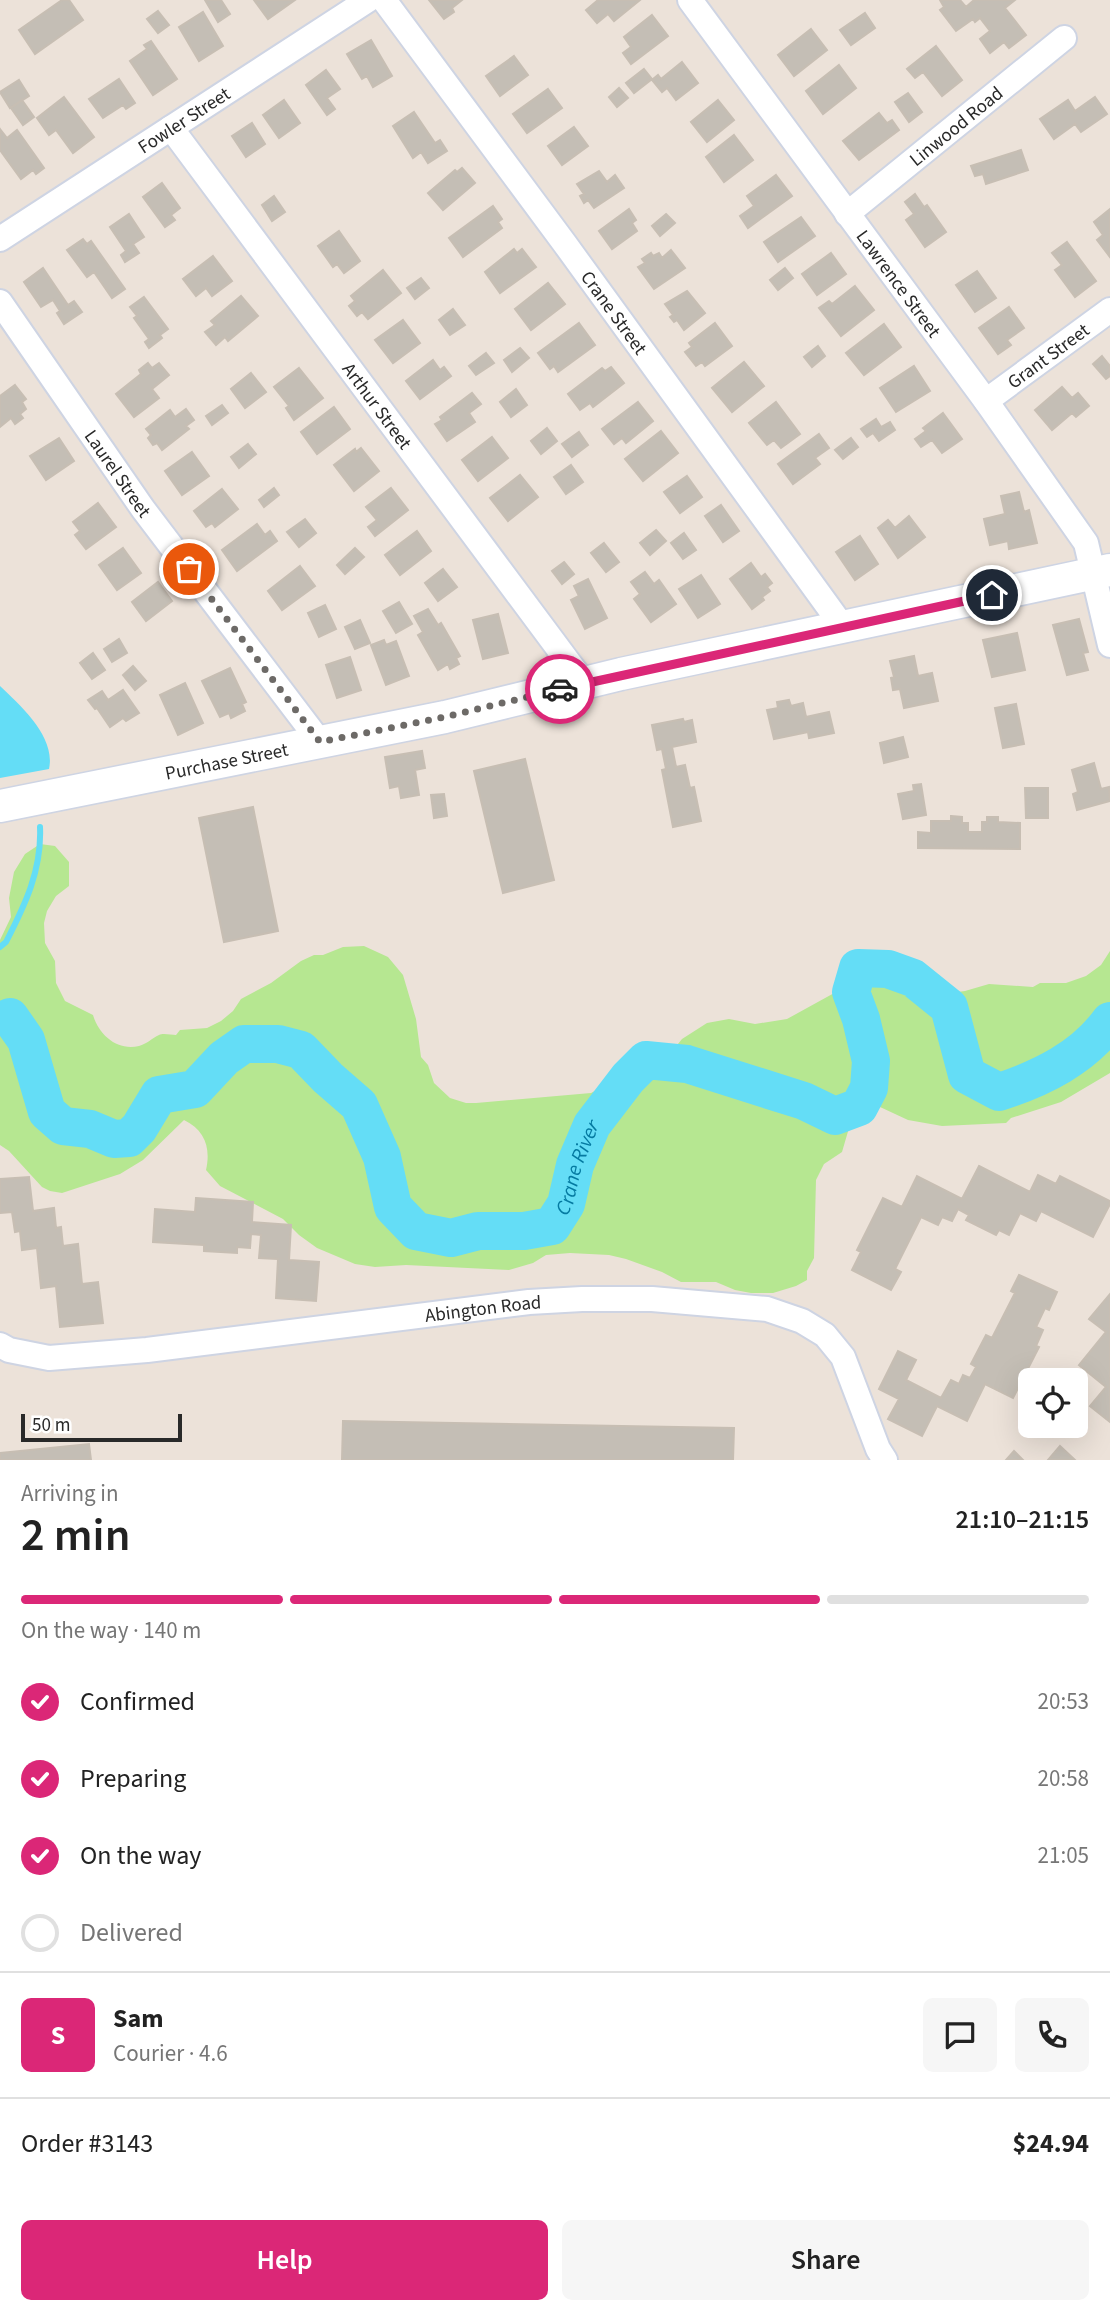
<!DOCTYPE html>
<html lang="en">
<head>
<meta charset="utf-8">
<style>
  :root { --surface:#fff; --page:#f6f6f6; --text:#222; --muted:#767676; --line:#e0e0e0; --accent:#db2777 }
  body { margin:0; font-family:"Source Sans 3",sans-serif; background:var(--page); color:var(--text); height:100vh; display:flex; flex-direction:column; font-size:26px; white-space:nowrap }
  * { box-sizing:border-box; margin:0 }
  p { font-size:23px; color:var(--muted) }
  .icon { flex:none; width:38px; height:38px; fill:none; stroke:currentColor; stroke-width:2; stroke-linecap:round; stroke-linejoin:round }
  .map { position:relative; height:1460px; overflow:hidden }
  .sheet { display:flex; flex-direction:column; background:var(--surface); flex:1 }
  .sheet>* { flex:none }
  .controls { position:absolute; left:1018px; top:1368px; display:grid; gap:14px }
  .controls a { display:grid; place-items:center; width:70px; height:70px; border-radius:10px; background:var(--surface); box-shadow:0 7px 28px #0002; font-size:35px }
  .scale { position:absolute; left:21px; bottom:18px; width:161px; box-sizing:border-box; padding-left:7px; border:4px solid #292929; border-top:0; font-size:19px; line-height:24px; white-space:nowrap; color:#292929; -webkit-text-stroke:5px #fff; paint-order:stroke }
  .pin { position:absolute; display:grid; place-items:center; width:60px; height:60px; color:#fff; margin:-30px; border:4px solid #fff; border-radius:50%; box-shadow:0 2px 7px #0007 }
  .courier { position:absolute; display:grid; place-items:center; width:70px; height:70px; margin:-35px; border:5px solid #db2777; border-radius:50%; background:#fff; color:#222; box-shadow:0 2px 9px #0007 }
  .summary em { font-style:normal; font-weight:600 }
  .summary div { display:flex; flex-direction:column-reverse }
  .summary { display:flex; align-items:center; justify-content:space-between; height:119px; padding:0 21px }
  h1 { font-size:46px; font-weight:600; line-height:52px }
  .bar { display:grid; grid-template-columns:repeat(4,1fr); gap:10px 7px; align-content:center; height:84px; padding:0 21px }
  .bar i { height:9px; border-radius:5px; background:var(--line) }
  .bar .selected { background:var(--accent) }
  .bar p { grid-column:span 4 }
  .line { display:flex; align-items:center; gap:18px; padding:0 21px; border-top:2px solid var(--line) }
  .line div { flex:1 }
  .round { display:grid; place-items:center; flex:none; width:74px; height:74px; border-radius:10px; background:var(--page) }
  ol { padding:0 21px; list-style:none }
  li { display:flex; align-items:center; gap:21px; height:77px }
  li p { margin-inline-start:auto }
  li .icon { padding:7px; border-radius:50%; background:var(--accent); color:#fff; stroke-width:4 }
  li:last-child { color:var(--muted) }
  li i { width:38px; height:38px; border:4px solid var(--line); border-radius:50% }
  .button { display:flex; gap:14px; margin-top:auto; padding:14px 21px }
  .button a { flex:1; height:80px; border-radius:10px; background:var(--accent); color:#fff; font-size:28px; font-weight:600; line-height:80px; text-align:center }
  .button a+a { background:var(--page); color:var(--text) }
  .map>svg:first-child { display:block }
</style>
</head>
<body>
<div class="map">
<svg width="1110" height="1460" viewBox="0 0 1110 1460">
  <rect width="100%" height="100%" fill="#ece2d9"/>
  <path fill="#b6e791" d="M40,844L55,846L69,862V886L56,896L47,911L44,923L45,943L55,961L56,983L65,1001L93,1015C99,1035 117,1051 139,1046C147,1044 152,1038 159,1035C163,1033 171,1035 176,1035L180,1030L207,1028L221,1021L233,1011L241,999L271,983L301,961L314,955H323L343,947L364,946L388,957L403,975L416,1019L421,1057L428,1065L434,1083L450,1098L466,1103H476L591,1093L612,1082L640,1057L669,1055L682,1039L707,1023L729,1019L755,1024L787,1019L856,981L878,978L910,991L942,994L965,991L989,984L1033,987L1040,983H1066L1086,976L1101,965L1110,951V1073L1061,1102L1011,1118L1006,1123L942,1126L908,1120L880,1107L860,1110L849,1128L842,1152L824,1164L816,1180L814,1258L807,1271V1280L796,1286L773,1293H751L735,1290L716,1282H681L662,1272L626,1259L609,1255L570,1253L546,1255L533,1263L509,1270L406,1265L375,1267L355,1264L317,1248L299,1235L283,1219L220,1186L206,1170C211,1148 205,1130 184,1120L143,1160L120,1174L62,1193L50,1191L42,1187L9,1151L0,1145V940L11,917L9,898L14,872L25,854Z"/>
  <path fill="#64ddf6" d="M0,686C21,706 56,737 49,769L0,778Z"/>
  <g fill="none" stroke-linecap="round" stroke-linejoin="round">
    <path stroke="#64ddf6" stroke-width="6" d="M0,947L6,942C25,905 42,870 40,827
      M0,1004L10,1017"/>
    <path stroke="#64ddf6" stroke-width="38" id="s1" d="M10,1017L26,1040L47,1112L63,1126L90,1129L114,1139L129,1138L139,1128L159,1095L195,1089L224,1058L244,1044H278L301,1050L328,1078L359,1105L382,1157L393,1207L416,1231L451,1238L478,1231H524L552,1226L566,1204L575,1165L592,1125L628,1078L646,1060L687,1064L804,1101L835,1116L859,1107L869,1088L871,1061L861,1019L851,992L858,968L888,969L913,978L949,1007L967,1075L999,1092C1042,1078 1083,1058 1110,1021"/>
  </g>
  <path fill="#c4beb5" stroke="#c7beb3" stroke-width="2" d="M62,0H69L83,20L35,54L19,30Z
    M205,0H221L230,14L218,22Z
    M254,0H295L268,19Z
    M429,0H462L452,8L454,12L444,19Z
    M598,0H640L614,21L608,14L597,23L586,10Z
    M960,0L966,7L974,0H1015L1005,8L1026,35L1009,48L1004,42L990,53L980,39L990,31L980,18L975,22L973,19L956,31L940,10L944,7L940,0Z
    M158,11L169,25L158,33L147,19Z
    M203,12L223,46L199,61L179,27Z
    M865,13L875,28L851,45L840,30Z
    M652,15L668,36L631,64L623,53L631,47L624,37Z
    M811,29L827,50L794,76L778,55Z
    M371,40L392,76L373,87L367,76L362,79L347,54Z
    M151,41L177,79L153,95L130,61L147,49L144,45Z
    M936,46L962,80L942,96L923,72L915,78L907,69Z
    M514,56L528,75L500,96L486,76Z
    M682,62L698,83L676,100L667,88L662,92L652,80L658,75L661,79Z
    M839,65L856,88L823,114L806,91Z
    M644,69L652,79L634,93L626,83Z
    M326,70L340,89L327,98L335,109L327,115L306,85Z
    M119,79L135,103L126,109L123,105L103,118L89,99Z
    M19,80L29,96L10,108L0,92Z
    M619,88L628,98L617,107L609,97Z
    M548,89L562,108L527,133L513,114Z
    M908,93L922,112L909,122L895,102Z
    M64,97L94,137L73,153L56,130L49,135L37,118Z
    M1095,97L1107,114L1081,132L1075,124L1054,139L1040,119L1068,100L1075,111Z
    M22,100L34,117L23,125L11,108Z
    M284,100L300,123L279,138L263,115Z
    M718,100L734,120L707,142L691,122Z
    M414,112L435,143L440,140L447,151L428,163L421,152L413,158L393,126Z
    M879,113L887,123L892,120L899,130L859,160L843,141Z
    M252,123L265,144L246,157L232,136Z
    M574,127L588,146L562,165L548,146Z
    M0,129L7,138L17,130L44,168L36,174L33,170L21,179L0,150Z
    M734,135L753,160L724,182L706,157Z
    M1021,150L1028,170L986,184L983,174L975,176L971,166Z
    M462,168L475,183L443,210L428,193L455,170L457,172Z
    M599,171L607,182L615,175L624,188L594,208L588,200L584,203L580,196L584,194L577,184Z
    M776,175L792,196L748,228L740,216L754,206L747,196Z
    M162,183L180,208L171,215L175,220L165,227L143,197Z
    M915,194L924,207L927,205L946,232L925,247L906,220L914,214L905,202Z
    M274,196L285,212L272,221L262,205Z
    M493,206L502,219L498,222L502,228L463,257L449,238Z
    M629,209L636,220L632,223L637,231L612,249L599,231Z
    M1110,209V257L1097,240L1103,235L1094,222Z
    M129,214L144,237L133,244L139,253L125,262L121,255L126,251L110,227Z
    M666,214L675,223L660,236L652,226Z
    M801,217L815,236L778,262L764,242Z
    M339,231L360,261L344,273L337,264L333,267L318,246Z
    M83,239L87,244L91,241L125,289L112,298L94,272L87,277L67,250Z
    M1067,242L1096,281L1075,297L1055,270L1062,265L1052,253Z
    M514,249L517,253L522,249L536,267L500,293L485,272Z
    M671,250L685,268L654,289L638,267L645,263L642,259L651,253L653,256L659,253L662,258Z
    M831,253L846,274L817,295L802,274Z
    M213,256L232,281L212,296L206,288L196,296L183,279Z
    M43,268L68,305L74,301L82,312L64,324L57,313L60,311L53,300L41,307L24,282Z
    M785,268L793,278L778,290L770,280Z
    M383,270L401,293L368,319L362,312L357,316L349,306L355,301L351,296Z
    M977,271L996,298L975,312L956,285Z
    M421,278L429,288L415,299L407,288Z
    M548,283L565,304L531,330L515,309Z
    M855,286L874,310L841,336L819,308L829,301L832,304Z
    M687,291L705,313L684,330L677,320L674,322L670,317L673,315L665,304Z
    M241,296L258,316L228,341L225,337L216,345L205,332L215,325L211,321Z
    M144,297L168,329L160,335L162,338L149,348L145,342L149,339L134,318L137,316L130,307Z
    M1009,307L1024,328L1007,340L1011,345L998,354L979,328Z
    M453,309L465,325L450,335L439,320Z
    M403,320L420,343L393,363L375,340Z
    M579,323L595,345L558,372L554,366L550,369L538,353Z
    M715,323L732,346L705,366L702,362L696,366L685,352L692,347L689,343Z
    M884,324L901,347L864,375L846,353Z
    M818,346L825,356L812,367L804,357Z
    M520,348L529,358L512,372L504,360Z
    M486,353L494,363L476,375L469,366Z
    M1102,356L1110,366V376L1106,379L1093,364Z
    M433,360L440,370L444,367L451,376L420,399L406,381Z
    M744,362L764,386L732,412L712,388Z
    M148,363L152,368L159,363L169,375L152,389L159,398L134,417L116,394L141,374L139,370Z
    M914,366L930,391L896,412L880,388Z
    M611,367L624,383L593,407L590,403L580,410L568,394L602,368L605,371Z
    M299,368L323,398L294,420L286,408L289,406L274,387Z
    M251,373L266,392L245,408L231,389Z
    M15,385L26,399L22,402L26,409L20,414L23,418L15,424L11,418L0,427V396Z
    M1062,387L1072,398L1078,393L1089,406L1076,417L1072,413L1052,430L1035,410Z
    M516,389L527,405L511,417L500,402Z
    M472,393L481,404L469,413L475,422L447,441L435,424L442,420L440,417Z
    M638,402L653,421L626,443L622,438L614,444L602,429Z
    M776,402L800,434L781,448L774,440L767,445L749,423Z
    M222,405L228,413L212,425L206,416Z
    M334,407L350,429L317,454L301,432Z
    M186,409L194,420L186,426L189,429L162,450L157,443L153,445L148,438L151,435L146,429L170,410L175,417Z
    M943,413L962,439L942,453L932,440L921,447L915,439L926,431L923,428Z
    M876,419L881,427L890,422L895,430L879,441L873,433L867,437L861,429Z
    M547,428L557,441L541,454L531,441Z
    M661,431L678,453L643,481L625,459Z
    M579,432L588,445L572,457L562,444Z
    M819,434L829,448L815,458L820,464L793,484L778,464Z
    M492,437L508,458L478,481L462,460Z
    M59,438L74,461L46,480L30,456Z
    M851,438L858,447L843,459L835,450Z
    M248,444L256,454L239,468L231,457Z
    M361,448L379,471L354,491L334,465L355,449L356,452Z
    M192,452L209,476L182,495L165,471Z
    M571,465L583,482L566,494L554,477Z
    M520,475L538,497L508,521L490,498Z
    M687,476L702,497L680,513L664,492Z
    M274,488L279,495L264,507L259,500Z
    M391,488L408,510L375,536L368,527L377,520L366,507Z
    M222,489L238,509L215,527L212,523L206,527L194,511Z
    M1019,492L1024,512L1029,510L1037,543L1009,549L1008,541L990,545L984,519L1005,514L1001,496Z
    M98,503L116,527L86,549L75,535L80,531L73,522Z
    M721,505L739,531L723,542L705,516Z
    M909,516L925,537L898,558L878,528L888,520L895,528Z
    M305,519L316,533L299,547L287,532Z
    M257,524L265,535L270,531L277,541L237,571L222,550Z
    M656,530L666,541L650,555L640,543Z
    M417,531L431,551L400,575L385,555Z
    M684,533L696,550L683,559L671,543Z
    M860,536L878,564L855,580L836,552Z
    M604,543L619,562L606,572L591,553Z
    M123,548L141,573L117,590L99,565Z
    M355,548L364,557L345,574L337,565Z
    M564,562L574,574L562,584L552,571Z
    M751,563L761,577L765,574L772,583L767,587L770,591L762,597L764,600L752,609L730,579Z
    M300,566L315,586L282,610L268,591Z
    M443,569L457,587L438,601L425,583Z
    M645,572L654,584L659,580L676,604L651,622L634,599L640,594L631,582Z
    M701,575L720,604L698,618L679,589Z
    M588,579L607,618L585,629L571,600L579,596L574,586Z
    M158,582L172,601L146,621L132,602Z
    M399,602L412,624L396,633L383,611Z
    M325,605L336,629L319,637L308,613Z
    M428,609L438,625L441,623L460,656L456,658L459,664L450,669L448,664L438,670L418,635L423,632L414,616Z
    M498,614L508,653L483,659L473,620Z
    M1079,619L1088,652L1083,653L1088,670L1067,675L1053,625Z
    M360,620L370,643L355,649L345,627Z
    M1017,633L1025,670L992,677L983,640Z
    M119,639L127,653L112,662L104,649Z
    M384,640L386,645L396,641L409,676L386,685L371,645Z
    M93,653L105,670L92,679L80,663Z
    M914,656L918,676L932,673L938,701L904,708L900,689L893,690L891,678L894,677L890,661Z
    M350,657L361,690L337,698L326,665Z
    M133,666L146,681L135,690L123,675Z
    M230,668L246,702L242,704L245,711L231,718L229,713L220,717L202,681Z
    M185,683L203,723L178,735L160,695Z
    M123,690L139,713L126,721L123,718L110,727L97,708L95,709L88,700L102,691L108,700Z
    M789,700L791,706L803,703L806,717L829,712L834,733L809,738L808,732L774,739L767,710L778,708L777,702Z
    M1016,704L1024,744L1003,748L995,708Z
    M683,719L684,722L692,720L696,742L672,747L676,767L685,765L690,788L694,787L701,821L673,827L662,770L666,769L662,749L657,750L652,725Z
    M903,737L908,757L884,763L880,743Z
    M422,751L425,768L415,770L419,795L401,798L399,786L390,788L385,757Z
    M525,759L554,880L503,893L474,771Z
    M1094,763L1101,789L1109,787L1110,801L1077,810L1073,794L1078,792L1072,770Z
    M921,784L926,815L903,819L898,794L914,791L913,785Z
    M1025,788H1048V818H1026Z
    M444,794L447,816L434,818L431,795Z
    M253,807L278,931L224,942L199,818Z
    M951,816L962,817V823H968V832H982V822H987V817H998V822L1020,823V849L918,848V832L931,833V821H951Z
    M979,1166L1030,1192L1038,1175L1056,1184L1060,1176L1110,1201V1204L1093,1237L1041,1211L1036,1221L1020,1213L1009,1235L999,1230L996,1235L966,1220L969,1215L958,1209L952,1221L942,1217L938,1225L921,1217L895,1269L901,1272L891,1290L852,1270L861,1252L857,1250L883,1198L902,1207L917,1176L962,1199Z
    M29,1177L33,1211L54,1208L56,1228L61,1227L63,1246L78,1244L82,1284L98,1282L103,1323L60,1327L56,1286L41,1288L37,1248L22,1250L20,1231L15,1232L12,1212L0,1213V1179Z
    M196,1198L253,1202L252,1222L291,1225L289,1260L319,1262L316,1301L276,1298L278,1259L259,1258L261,1235L251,1234L250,1248L237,1247V1253L204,1251V1245L153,1242L155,1209L195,1212Z
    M1019,1275L1057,1292L1049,1310L1045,1308L1036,1327L1043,1330L1036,1346L1039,1347L1013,1398L985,1384L967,1421L937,1406L922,1436L888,1419L899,1399L879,1389L898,1351L916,1360L906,1380L941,1398L951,1380L959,1384L963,1375L970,1378L976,1367L971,1364L986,1335L992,1338L1015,1293L1011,1291Z
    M1110,1294V1422L1090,1406L1106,1387L1079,1365L1106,1332L1089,1319Z
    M343,1421L734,1428L733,1460H342Z
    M89,1444L91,1460H0V1453Z
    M1060,1446L1075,1460H1048Z
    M1014,1451L1023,1460H1006Z"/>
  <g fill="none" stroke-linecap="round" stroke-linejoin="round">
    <defs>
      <g id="minor">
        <path id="s2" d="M384,0L565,244L843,627"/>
        <path id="s3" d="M690,0L986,401L1086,543L1110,645"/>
        <path id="s4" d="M171,128L584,683"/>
        <path id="s5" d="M847,214L1064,38"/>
        <path id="s6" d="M0,239L368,0"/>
        <path id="s7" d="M0,302L143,509L320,742"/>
        <path id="s8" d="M986,401L1110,310"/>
        <path id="s9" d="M0,1345L9,1350L49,1358L147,1350L529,1302L582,1299H652L767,1309L802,1321L825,1335L843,1357L878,1449L885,1460"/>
      </g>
      <g id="tertiary">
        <path id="s10" d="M0,806L445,717L621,674L1110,570"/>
      </g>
    </defs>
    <use href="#minor" stroke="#ced4e3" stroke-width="28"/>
    <use href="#tertiary" stroke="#ced4e3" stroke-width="35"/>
    <use href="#minor" stroke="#fff" stroke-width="24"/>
    <use href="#tertiary" stroke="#fff" stroke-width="32"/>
  </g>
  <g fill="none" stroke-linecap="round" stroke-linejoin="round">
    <path stroke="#6d6a67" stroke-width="7" stroke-dasharray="0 12.6" d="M189,569L320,742L445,717L560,689"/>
    <path stroke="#db2777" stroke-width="9" d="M560,689L992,595"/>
  </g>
  <g text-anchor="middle" stroke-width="6" stroke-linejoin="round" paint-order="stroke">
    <g font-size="19" fill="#292929" stroke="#fff">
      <text dy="7" stroke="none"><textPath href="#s6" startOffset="219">Fowler Street</textPath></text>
      <text dy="7" stroke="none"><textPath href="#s5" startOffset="140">Linwood Road</textPath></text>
      <text dy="7" stroke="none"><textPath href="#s3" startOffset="352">Lawrence Street</textPath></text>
      <text dy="7" stroke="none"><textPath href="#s2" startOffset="388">Crane Street</textPath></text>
      <text dy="7" stroke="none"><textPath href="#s8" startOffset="77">Grant Street</textPath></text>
      <text dy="7" stroke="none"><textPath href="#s4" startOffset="346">Arthur Street</textPath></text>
      <text dy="7" stroke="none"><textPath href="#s7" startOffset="208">Laurel Street</textPath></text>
      <text dy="7" stroke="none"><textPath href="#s10" startOffset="231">Purchase Street</textPath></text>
      <text dy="7" stroke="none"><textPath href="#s9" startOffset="488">Abington Road</textPath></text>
    </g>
    <g font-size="21" font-style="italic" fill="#057aa1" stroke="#fff">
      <text dy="7" stroke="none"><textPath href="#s1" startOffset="830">Crane River</textPath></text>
    </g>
  </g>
</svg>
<div class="controls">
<a><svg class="icon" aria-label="locate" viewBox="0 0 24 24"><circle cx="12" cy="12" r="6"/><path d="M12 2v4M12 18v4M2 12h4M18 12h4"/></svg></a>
</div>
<div class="scale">50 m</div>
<div class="pin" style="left:189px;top:569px;background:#ea580c"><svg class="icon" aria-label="bag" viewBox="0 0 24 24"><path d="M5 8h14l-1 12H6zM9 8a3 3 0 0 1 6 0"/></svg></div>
<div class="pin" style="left:992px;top:595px;background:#1f2937"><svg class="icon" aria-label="home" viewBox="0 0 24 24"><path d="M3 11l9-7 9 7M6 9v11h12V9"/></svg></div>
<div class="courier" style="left:560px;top:689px"><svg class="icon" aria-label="car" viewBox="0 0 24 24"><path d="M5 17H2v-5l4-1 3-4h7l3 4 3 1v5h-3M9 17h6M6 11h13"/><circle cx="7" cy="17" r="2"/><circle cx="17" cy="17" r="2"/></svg></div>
</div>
<section class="sheet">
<div class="summary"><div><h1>2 min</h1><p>Arriving in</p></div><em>21:10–21:15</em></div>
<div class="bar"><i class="selected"></i><i class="selected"></i><i class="selected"></i><i></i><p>On the way · 140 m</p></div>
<ol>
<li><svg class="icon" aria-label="check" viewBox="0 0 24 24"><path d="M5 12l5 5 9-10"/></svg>Confirmed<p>20:53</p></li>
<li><svg class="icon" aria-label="check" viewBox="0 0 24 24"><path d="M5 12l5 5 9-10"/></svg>Preparing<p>20:58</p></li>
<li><svg class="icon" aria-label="check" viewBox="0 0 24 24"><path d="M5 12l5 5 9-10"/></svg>On the way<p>21:05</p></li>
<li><i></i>Delivered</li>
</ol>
<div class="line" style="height:126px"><b class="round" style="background:var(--accent);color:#fff">S</b><div><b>Sam</b><p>Courier · 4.6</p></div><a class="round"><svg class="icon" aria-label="chat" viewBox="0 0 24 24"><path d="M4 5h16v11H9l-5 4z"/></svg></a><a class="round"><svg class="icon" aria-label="phone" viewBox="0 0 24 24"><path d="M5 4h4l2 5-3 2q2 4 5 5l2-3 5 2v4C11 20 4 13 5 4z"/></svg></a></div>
<div class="line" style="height:91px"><div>Order #3143</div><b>$24.94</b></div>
<div class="button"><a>Help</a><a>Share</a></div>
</section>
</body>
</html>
